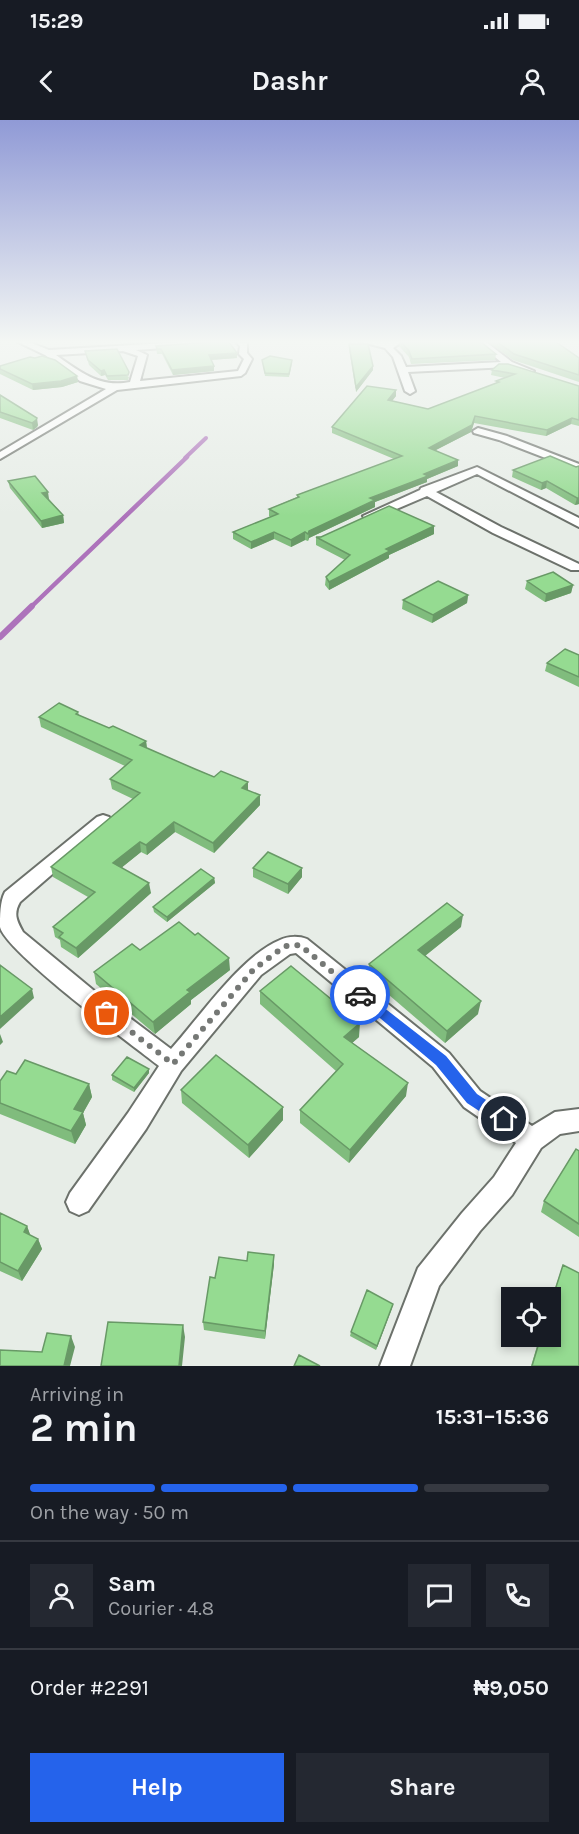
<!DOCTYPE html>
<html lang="en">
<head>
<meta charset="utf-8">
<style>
  :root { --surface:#171b24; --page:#242831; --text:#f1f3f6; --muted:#9ea1a6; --line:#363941; --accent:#2563eb }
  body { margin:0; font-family:Karla,sans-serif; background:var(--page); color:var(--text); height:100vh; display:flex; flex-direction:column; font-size:22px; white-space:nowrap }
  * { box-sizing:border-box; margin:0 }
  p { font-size:20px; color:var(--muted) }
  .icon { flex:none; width:33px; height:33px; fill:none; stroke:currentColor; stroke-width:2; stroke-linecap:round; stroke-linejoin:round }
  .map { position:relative; height:1246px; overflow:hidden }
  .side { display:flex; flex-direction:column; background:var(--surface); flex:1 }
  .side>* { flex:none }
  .tools { position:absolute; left:501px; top:1167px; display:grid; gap:12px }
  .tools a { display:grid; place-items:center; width:60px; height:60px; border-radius:0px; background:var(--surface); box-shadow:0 3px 9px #0003; font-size:30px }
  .pin { position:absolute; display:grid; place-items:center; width:51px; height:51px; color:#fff; margin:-26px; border:3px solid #fff; border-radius:50%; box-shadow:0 2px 6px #0007 }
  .courier { position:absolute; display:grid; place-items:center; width:60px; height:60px; margin:-30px; border:4px solid #2563eb; border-radius:50%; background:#fff; color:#222; box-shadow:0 2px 8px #0007 }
  .head em { font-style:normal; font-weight:700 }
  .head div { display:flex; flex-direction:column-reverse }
  .head { display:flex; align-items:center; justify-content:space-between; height:102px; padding:0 30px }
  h1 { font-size:39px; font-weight:700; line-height:45px }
  .bar { display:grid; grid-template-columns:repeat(4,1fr); gap:9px 6px; align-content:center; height:72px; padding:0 30px }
  .bar i { height:8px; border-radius:4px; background:var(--line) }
  .bar .active { background:var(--accent) }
  .bar p { grid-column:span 4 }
  .line { display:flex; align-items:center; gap:15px; padding:0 30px; border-top:2px solid var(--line) }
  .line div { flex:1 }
  .round { display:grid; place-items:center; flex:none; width:63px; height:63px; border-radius:0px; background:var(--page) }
  .button { display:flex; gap:12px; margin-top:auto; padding:12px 30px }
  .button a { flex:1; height:69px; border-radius:0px; background:var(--accent); color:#fff; font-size:24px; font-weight:700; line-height:69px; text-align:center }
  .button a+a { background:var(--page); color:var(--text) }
  .status { display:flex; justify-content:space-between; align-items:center; height:42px; padding:0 30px; background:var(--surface); direction:ltr }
  .status svg { height:16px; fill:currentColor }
  header { display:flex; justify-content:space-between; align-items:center; height:78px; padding:0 30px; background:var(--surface); font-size:27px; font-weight:700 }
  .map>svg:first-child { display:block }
</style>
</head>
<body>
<div class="status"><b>15:29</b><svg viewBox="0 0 49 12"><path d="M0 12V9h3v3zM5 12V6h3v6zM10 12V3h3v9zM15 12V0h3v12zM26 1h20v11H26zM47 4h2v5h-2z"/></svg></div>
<header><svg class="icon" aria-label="back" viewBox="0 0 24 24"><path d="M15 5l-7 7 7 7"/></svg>Dashr<svg class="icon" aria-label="person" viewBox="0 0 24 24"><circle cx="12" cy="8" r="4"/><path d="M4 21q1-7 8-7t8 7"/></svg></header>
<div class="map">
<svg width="579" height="1246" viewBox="0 0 579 1246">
  <rect width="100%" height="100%" fill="#e7ede7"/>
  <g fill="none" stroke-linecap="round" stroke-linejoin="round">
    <path stroke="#ad73bb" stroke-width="4" d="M185,338L206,318"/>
    <path stroke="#ad73bb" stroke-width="4.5" d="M31,487L187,337"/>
    <path stroke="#ad73bb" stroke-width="6" d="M0,517L32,486"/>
    <defs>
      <path id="minor" d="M18,222H29L49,230L183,222H222L218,224L136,230L147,235L140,261L238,251L244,239L239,234L240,226L236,222L247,223V233L252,239L245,253L241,256L117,270L0,339V332L106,269L80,261L45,235ZM123,231L138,236L130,262C100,268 80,252 56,235Z
        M362,222H402L393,228L401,236L406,247L501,242L478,223L486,222L512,242L534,251L530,254L508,247L408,252L415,271L410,274L405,271L393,237L385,228Z
        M478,308L507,316L579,344V351L499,320L474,313L473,311Z
        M477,347L579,398V407L477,354L436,372L501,407L579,444V450H571L493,413L427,376L373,399H365L363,396L420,370L421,368Z
        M103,695L109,697L112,701L109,705L20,782C13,794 17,801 23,812L98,874L171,929C199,898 242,835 280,820C288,816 299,816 307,819L449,933L480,971L532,1006L555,992L579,989V1011L560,1014L541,1028L512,1075L480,1111L439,1166L410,1246H380L418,1148L462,1093L494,1057L516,1023L464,987L433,947L296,833L290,834L261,855L181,951L146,1009L88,1091L79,1095L70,1091L66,1082L70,1073L128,993L159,946C132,925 6,832 0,807C0,796 0,781 5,772L97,697Z"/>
    </defs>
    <use href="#minor" stroke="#6c716b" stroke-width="4"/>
    <use href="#minor" fill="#fff" fill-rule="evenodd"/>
  </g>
  <path fill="#80bc7d" d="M128,222H149L128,223Z
    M400,222H481L496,234L495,240L411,244L409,237L399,226Z
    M488,222H556L579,238V262L513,240Z
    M349,224L373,250L356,272L349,228Z
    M156,226L237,233V238L211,240L214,251L173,255L162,234H157Z
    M85,231L129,257L128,260H108L105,255L101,256L89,245Z
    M262,240L292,243L289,257L265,256Z
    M0,246L77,256L78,262L62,267L33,270L0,254Z
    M492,250L579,266V306L571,304L546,316L474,303L471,312L436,330L458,346L427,359V362L375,382V387L309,418L308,421L305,420L291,427L274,419L251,429L233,419V412L270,397L269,396V389L297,377V375L394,339L332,313V307L396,270V276L392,281L428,289L496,264V261L505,258L491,255Z
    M0,275L38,305L37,307L33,310L0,298Z
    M576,347L579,384L575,385L546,368L541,370L512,357L513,350Z
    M8,361L49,379L63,395L64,403L42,408L10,368Z
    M434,406V414L389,435V438L329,470L325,465L326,457L345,440L316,425V417Z
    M527,461L573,465L571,473L545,482L525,469Z
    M468,475L467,483L432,503L402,489L403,480Z
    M579,535V567L545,551L547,543Z
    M78,592L79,595L109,608L146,621L147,628L195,649L248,670L260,685L214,733L175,712L147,735L141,732L122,747L151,773L78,838L61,827L60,820L55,817L53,807L88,777L53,757L51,747L133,679L112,669L110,659L125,646L41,607L39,597Z
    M253,748L302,757L288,774L253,757Z
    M214,758L215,763L167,802L154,792L153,787Z
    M461,807L425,836L478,894L445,923L368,857L369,844Z
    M140,830L230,850L191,880V884L155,914L96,864L94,852Z
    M260,871L359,917L352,923L406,976L349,1043L300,1003V990L336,951L260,884Z
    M149,949V953L134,972L112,960V955Z
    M16,954L89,964L92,977L83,993L86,1005L75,1024L0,994V961Z
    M181,970L283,987V1000L249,1038L182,983Z
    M579,1031V1117L541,1092L544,1081Z
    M0,1093L27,1106L30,1115L38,1119L42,1129L22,1161L0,1151Z
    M274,1135V1144L265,1219L204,1210L203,1202L247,1141Z
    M563,1145L579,1246H531L540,1216H550V1183Z
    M392,1188L376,1230L350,1216L351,1212Z"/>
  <path fill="#689966" d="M237,233V238L209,240V235Z
    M214,246V251L173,255L172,250Z
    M373,246V250L356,272V267Z
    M104,250L105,255L101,256V251Z
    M77,256L78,262L62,267L33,270L32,264Z
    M396,270V276L388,286V280Z
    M475,296L474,303L471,312L428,334L429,328Z
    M37,298L38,305L37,307L33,310L32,303Z
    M572,298L571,304L546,316L547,310Z
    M458,340V346L427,359V362L375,382V387L309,418L308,421L309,411L370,378L424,354Z
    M547,361L546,368L541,370L542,363Z
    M48,372L49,379L44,380L42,373Z
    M577,378H579V384L575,385Z
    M63,395L64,403L42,408L41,401Z
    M434,406V414L389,435V438L329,470V462L386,429Z
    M274,412V419L251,429V422Z
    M305,412V420L291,427V420Z
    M573,465L571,473L545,482L546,474Z
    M468,475L467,483L432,503L433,495Z
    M146,621L147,630L140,625Z
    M248,662V672L242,668Z
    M260,675V685L214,733L213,723Z
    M174,702L175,712L147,735L146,725Z
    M140,722L141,732L115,753L113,743Z
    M302,748V757L288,774V764Z
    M214,758L215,763L167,802V797Z
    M149,763L151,773L78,838L76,828Z
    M463,795L461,807L416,843L418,830Z
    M229,838L230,850L191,880V884L155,914L153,902L187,870Z
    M32,869L34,878L0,909V897Z
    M481,881L478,894L445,923L447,911Z
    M360,903L359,917L344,930V917Z
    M0,914L3,922L0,925Z
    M149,949V953L134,972V968Z
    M408,963L406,976L349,1043L350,1030Z
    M89,964L92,977L83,993L86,1005L75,1024L71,1011L74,989Z
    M283,987V1000L249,1038L248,1025Z
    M27,1106L31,1117L24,1112Z
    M38,1119L42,1129L22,1161L18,1151Z
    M274,1135V1144L265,1219V1211Z
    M393,1184L392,1188L376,1230L377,1226Z
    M183,1205L185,1217L182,1246H179Z
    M71,1216L75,1227L70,1246H64Z"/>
  <path fill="#95db91" stroke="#689966" stroke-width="1.5" d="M212,222H229L237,233L209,235L214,246L172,250L161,229H157L156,226Z
    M401,222H481L496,234L412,239L409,231Z
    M497,222H556L579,238V255L514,234Z
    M349,224H368L373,246L356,267Z
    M117,229L129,252L128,255L107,256L104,250L101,251L88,240L85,231Z
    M42,236L55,240L77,256L61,261L32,264L0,249V246L30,237L35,238Z
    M270,236L292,240L289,254L265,253L262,240Z
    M499,244H508L579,266V300L572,298L547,310L475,296L472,305L429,328L458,340L424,354L428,356L370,378L375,380L309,411L308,414L305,412L291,420L274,412L251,422L233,412L278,394L269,389L299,377L297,375L402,336L332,307L367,266L396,270L388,280L428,289L499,262L496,261L515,254L492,250Z
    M0,275L37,298L36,300L32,303L0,292Z
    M550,336L576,347L579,346V378H577L547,361L542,363L513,350Z
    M35,356L48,372L42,373L63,395L41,401L8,361Z
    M389,386L434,406L386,429L390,431L329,462L326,457L350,435L316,417H321Z
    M553,452L573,465L546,474L527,461Z
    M438,461L468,475L433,495L403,480Z
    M565,529L579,535V557L547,543Z
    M59,583L78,592L76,594L109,608L113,606L146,621L140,625L195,649L214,657L221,651L248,662L242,668L260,675L213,723L174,702L146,725L140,722L113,743L149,763L76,828L59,817L63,813L53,807L95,772L51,747L140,673L110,659L132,640L39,597Z
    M268,732L302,748L288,764L253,748Z
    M201,749L214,758L167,797L153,787Z
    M447,783L463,795L418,830L481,881L447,911L369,844Z
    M179,802L195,815L198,813L229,838L187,870L190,872L153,902L94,852L132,824L140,830Z
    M0,845L32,869L0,897Z
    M291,846L360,903L344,917L408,963L350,1030L300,990L343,944L260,871Z
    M216,935L283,987L248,1025L181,970Z
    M127,937L149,949L134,968L112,955Z
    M25,940L89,964L74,989L83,992L71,1011L0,983V961L7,951L16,954Z
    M576,1029L579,1031V1104L544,1081Z
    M0,1093L27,1106L24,1112L38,1119L18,1151L0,1142Z
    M248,1132L274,1135L265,1211L203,1202L210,1157L215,1158L219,1137L247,1141Z
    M563,1145L579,1153V1246H532L541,1216H550V1186Z
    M367,1170L393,1184L377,1226L351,1212Z
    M108,1202L183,1205L179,1246H101Z
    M47,1213L71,1216L64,1246H0V1230L42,1232Z
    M299,1235L320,1246H294Z"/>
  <linearGradient id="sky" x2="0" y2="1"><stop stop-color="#909ad6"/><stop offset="0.56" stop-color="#f4f7f4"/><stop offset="1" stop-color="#f4f7f4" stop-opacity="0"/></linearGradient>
  <rect width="579" height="396" fill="url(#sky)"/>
  <path fill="#2563eb" d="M360,869L446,936L477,974L509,995L511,999L509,1004L504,1006L499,1004L467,983L436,945L356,878L354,875Z"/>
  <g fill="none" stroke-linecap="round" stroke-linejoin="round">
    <path stroke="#757875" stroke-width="6" stroke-dasharray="0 10.8" d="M107,893L173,944L254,849L285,826L300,825L360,875"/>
  </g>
</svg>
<div class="tools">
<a><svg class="icon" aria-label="locate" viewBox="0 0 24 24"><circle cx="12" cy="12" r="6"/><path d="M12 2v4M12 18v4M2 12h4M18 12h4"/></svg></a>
</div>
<div class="pin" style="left:107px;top:893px;background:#ea580c"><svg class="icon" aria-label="bag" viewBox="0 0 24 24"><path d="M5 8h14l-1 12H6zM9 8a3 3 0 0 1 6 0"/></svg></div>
<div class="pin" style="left:504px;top:999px;background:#1f2937"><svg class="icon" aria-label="home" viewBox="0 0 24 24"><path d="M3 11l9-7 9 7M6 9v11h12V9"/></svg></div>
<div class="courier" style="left:360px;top:875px"><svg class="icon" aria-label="car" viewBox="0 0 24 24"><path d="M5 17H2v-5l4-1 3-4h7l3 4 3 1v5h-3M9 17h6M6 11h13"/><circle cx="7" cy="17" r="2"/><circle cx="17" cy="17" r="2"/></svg></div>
</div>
<section class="side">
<div class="head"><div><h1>2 min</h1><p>Arriving in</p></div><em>15:31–15:36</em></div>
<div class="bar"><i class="active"></i><i class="active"></i><i class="active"></i><i></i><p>On the way · 50 m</p></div>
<div class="line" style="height:108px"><a class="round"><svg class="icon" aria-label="person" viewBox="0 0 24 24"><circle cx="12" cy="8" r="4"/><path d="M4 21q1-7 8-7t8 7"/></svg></a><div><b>Sam</b><p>Courier · 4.8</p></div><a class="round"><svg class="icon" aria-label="chat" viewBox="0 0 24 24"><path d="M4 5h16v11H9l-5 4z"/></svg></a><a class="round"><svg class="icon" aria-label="phone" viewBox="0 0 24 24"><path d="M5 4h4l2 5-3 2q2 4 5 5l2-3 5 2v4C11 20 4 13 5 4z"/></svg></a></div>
<div class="line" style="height:78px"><div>Order #2291</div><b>₦9,050</b></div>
<div class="button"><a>Help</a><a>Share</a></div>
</section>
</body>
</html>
